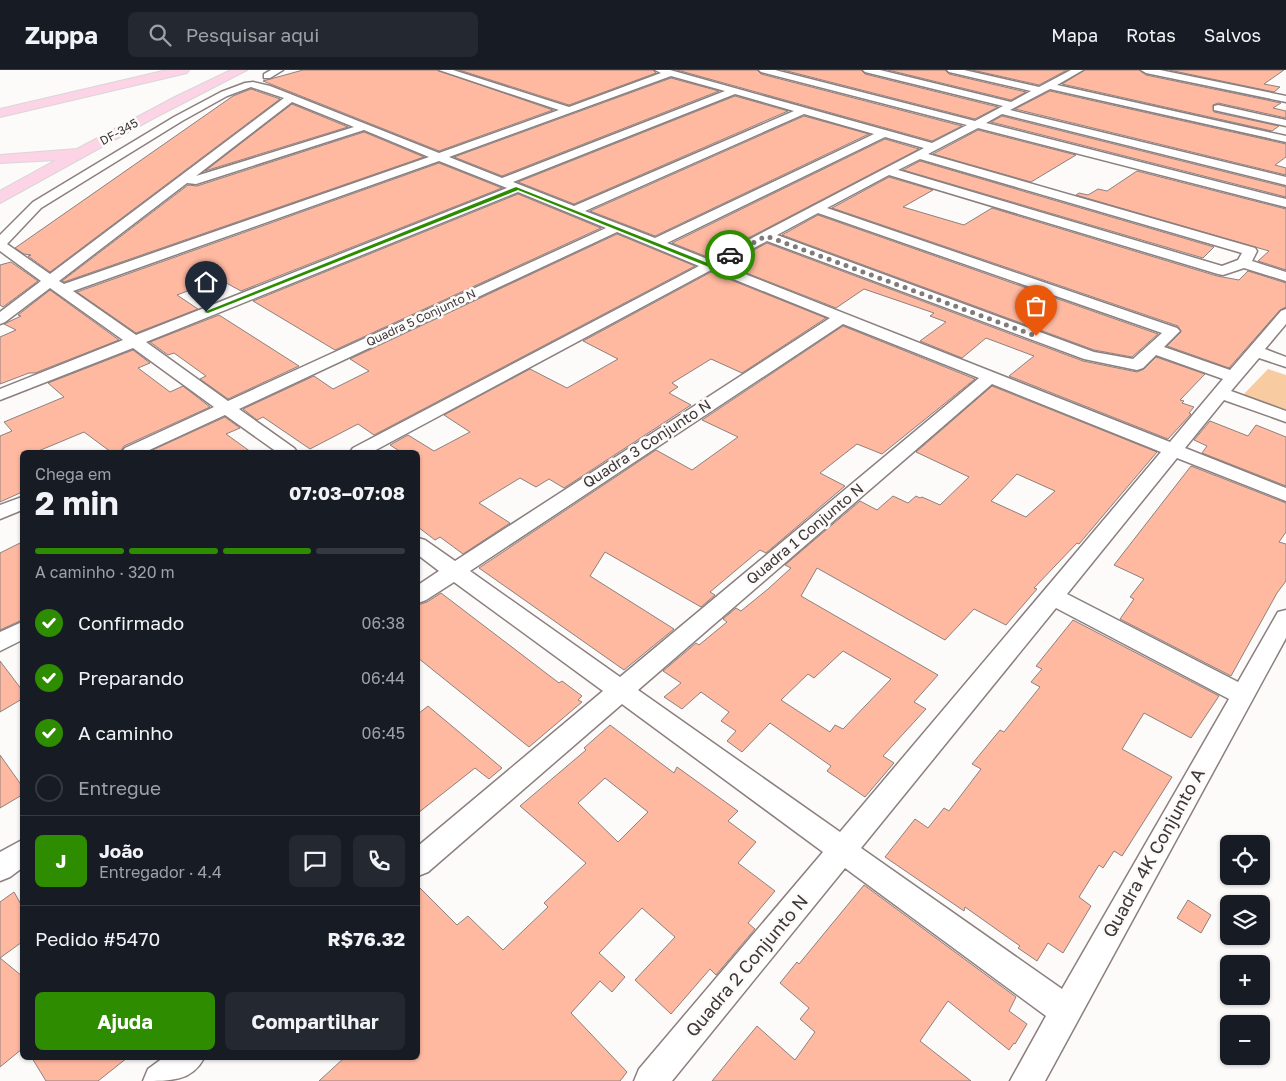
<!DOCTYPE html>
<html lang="pt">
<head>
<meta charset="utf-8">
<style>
  :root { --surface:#171b24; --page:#242831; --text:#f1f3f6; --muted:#9ea1a6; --line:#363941; --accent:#2d8c00 }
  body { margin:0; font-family:"Golos Text",sans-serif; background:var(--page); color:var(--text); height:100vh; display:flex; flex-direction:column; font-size:19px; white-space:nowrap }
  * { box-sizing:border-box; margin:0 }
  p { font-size:16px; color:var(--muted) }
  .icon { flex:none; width:28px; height:28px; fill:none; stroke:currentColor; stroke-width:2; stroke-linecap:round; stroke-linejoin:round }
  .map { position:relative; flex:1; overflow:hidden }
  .details { position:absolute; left:20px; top:380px; width:400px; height:610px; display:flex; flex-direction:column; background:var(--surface); border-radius:8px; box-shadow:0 1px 4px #0004 }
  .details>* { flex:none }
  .buttons { position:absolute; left:1220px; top:765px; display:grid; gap:10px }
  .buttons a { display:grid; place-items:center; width:50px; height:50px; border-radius:8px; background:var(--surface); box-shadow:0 1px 4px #0004; font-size:25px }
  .pin { position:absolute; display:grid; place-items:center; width:42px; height:42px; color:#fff; margin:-51px -21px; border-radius:50% 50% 50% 0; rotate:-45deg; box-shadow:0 0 5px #0007 }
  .pin .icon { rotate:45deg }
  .courier { position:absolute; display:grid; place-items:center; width:50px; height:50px; margin:-25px; border:4px solid #2d8c00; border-radius:50%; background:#fff; color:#222; box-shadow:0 1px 6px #0007 }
  .summary em { font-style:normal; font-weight:700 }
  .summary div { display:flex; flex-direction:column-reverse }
  .summary { display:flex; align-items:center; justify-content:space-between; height:85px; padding:0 15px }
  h1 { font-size:32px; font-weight:700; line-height:38px }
  .bar { display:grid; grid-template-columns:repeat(4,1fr); gap:8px 5px; align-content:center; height:60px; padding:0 15px }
  .bar i { height:6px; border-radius:4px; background:var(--line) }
  .bar .current { background:var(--accent) }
  .bar p { grid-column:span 4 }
  .line { display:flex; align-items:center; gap:12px; padding:0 15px; border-top:1px solid var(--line) }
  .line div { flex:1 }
  .round { display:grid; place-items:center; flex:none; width:52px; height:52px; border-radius:8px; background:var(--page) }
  ol { padding:0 15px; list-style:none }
  li { display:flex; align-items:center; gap:15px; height:55px }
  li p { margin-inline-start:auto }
  li .icon { padding:5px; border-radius:50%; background:var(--accent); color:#fff; stroke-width:4 }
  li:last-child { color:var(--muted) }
  li i { width:28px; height:28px; border:2px solid var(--line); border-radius:50% }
  .action { display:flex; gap:10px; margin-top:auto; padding:10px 15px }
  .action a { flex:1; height:58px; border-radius:8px; background:var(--accent); color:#fff; font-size:20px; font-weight:700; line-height:58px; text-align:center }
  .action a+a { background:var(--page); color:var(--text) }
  header { display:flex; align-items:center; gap:30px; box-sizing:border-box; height:70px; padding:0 25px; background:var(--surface); border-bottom:1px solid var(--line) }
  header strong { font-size:24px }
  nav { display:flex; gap:28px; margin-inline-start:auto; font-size:18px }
  .search { width:350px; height:45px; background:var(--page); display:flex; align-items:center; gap:12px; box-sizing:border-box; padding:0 18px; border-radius:8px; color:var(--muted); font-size:19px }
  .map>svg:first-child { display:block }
</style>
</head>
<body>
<header>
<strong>Zuppa</strong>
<div class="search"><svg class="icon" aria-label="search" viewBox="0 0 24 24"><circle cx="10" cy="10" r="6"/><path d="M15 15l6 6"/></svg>Pesquisar aqui</div>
<nav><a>Mapa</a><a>Rotas</a><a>Salvos</a></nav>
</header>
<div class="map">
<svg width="1286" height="1011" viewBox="0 0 1286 1011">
  <rect width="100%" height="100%" fill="#fdfafa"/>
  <path fill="#f8cba1" d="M1268,299L1286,305V340L1243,325Z"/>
  <path fill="#ffb9a1" stroke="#8d817d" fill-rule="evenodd" d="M303,0H437L553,40L439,81L263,11Z
    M459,0H653L656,3L569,35Z
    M677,0H757L761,4L962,56L932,71Z
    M783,0H861L865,4L998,37L975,49Z
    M888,0H945L949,4L1026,22L1011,30Z
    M972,0H1067L1039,15Z
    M1085,0H1139L1146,5L1281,33L1273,38L1286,41V48L1218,33L1213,35L1214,42L1279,56L1272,61L1062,14Z
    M1169,0H1284L1264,14L1280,17L1274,22Z
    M671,8L719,21L502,106L454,87Z
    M251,19L280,29L50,202L28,186L31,185L24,184L15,178L233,26Z
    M1050,21L1286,74V87L1275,95L1286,98V105L1015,39Z
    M735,26L788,41L574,134L518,112Z
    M292,34L348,57L205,101Z
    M804,46L869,64L655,166L590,141Z
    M1002,46L1286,117V127L991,52Z
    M978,60L1076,85L1031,112L933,84Z
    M364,62L424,87L64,212L62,211L188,115L197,116Z
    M885,69L919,79L710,188L672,173Z
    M920,91L1214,177L1203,188L903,100Z
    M439,93L502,118L241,221L219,209L177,225L198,239L136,263L77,222Z
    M1137,101L1286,139V200L1258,191L1269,181L1076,125L1079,123L1088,125L1098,119L1107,121Z
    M889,107L933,120L903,137L964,155L992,138L1217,206L1239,210L1248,201L1286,213V237L1280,240L1229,298L1167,276L1181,262L1178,256L832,138Z
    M518,124L601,158L335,280L253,231Z
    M818,145L1158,264L1132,287L1094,280L782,165Z
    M617,164L695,196L374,365L358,354L310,379L263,347L257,350L243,339L314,306L333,319L369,301L350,289Z
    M767,173L1083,291L1137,302L1144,299L1156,287L1205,304L1180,330L1184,331L1182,333L1194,337L1189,343L1191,344L1168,369L1009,306L1034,286L986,268L962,288L920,271L946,252L930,246L934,243L864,219L836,238L726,195Z
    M11,192L38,211L3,237L0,235V195Z
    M711,202L826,248L742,303L711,289L672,313L678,317L669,323L691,335L564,418L549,409L536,417L520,408L479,433L510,453L463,484L440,467L435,470L418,457V382H401L390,375L408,365L434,381L470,362L444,345L530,299L567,318L618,289L583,271Z
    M50,220L119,270L35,303H29L0,314V267L16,260L4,254L21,246L18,245Z
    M219,245L299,296L228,329L200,309L206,306L174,283L168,285L150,272Z
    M843,256L975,309L882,384L857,374L820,403L845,416L766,483L760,480L710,522L715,525L701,537L605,482L590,506L674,559L624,600L479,498L656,380L692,400L738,367L702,350Z
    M133,280L150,293L138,298L170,322L183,316L210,337L124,376L120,382H111L84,362L36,382H22V422L0,432V366L12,361L4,352L64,327L48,313Z
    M992,316L1157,382L1079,474L1077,473L1034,518L1037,519L1006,555L974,539L945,570L817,498L801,526L938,605L914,632L926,639L883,686L894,693L865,727L827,701L831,696L770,653L742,682L727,671L736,661L721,651L729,642L701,622L682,639L664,627L681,613L663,601L696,573L699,575L727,552L723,549L736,538L741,541L768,519L791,498L785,495L860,431L877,440L893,426L908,433L916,426L920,428L922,427L940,435L969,407L916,382ZM1017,404L1055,421L1026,447L991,431ZM843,581L891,609L843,659L835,655L830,662L781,630L808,604L814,608Z
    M225,347L240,358L226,364L251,382H148Z
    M1210,351L1248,366L1256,355L1286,367V416L1202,383L1207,376L1194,370Z
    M1191,396L1286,433V462L1279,472L1286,474V511L1277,523L1231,606L1120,549L1134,529L1130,527L1144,509L1114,495Z
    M22,472V550L0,560V483Z
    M441,523L559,613L562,611L582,626L578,630L582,632L529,677L418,588V535L427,532Z
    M1073,550L1219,626L1191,668L1144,643L1122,679L1172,707L1122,786L1114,781L1103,798L1099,795L1079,827L1091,836L1063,883L1048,873L1037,891L1018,878L1020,876L965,837L964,841L885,787L915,749L928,758L944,738L949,741L981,699L972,694L1000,660L1004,662L1040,617L1031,612L1042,599L1036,596Z
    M0,591L22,620V629L0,642Z
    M428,636L502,698L489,709L475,698L418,743V644Z
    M610,655L674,703L677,697L738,741L728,751L756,772L738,793L775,821L748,853L755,859L716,905L710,899L671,944L635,910L675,867L642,838L599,883L625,907L612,922L600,911L571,943L627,1002L620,1011H319L344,988H418V816L457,855L468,846L503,880L548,837L544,833L586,793L520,736L586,680L584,678ZM605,708L648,742L618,772L578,733Z
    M0,685L22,716V725L0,738Z
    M864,815L1016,927L1009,941L1027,954L1015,974L1014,973L1009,980L948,931L920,971L971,1011H712L757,956L795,990L815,962L800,949L809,938L780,913L797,892L799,894Z
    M14,822L22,836V872L0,888L22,906V979L0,997V832Z
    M1188,830L1211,845L1201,863L1177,848Z
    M32,988H127L98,1011H46Z"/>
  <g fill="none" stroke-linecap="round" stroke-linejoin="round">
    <defs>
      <path id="street" d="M271,0H283L270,8H264V4Z
        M439,0H453L569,37L661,3L655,0H670L932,73L967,55L761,2L759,0H775L975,51L1003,36L865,2L863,0H880L1011,32L1031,21L949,2L947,0H964L1039,17L1071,0H1083L1057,15L1286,66V72L1050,19L1010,40L1286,107V115L1002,44L986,53L1286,129V137L978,58L928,84L1255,178L1257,181L1252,191L1286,202V211L1244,198L1223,205L1218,204L889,105L827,138L1177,258L1180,261L1164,277L1230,300L1281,241L1286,239V254L1265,279L1286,287V297L1259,288L1231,321L1286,341V352L1224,330L1185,378L1286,418V431L1177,388L1067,524L1238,612L1278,542L1286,540V568L1045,1011H1010L1046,946L845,798L672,1011H634L639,999L823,782L622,634L428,802L418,806V776L603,621L454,512L426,530L418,533V515L439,501L418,485V468L425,470L455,491L830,248L711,200L372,382H350L353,378L699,196L617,162L239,339L294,378L297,382H277L225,345L145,382H122L125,378L214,337L133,278L0,330V319L123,270L50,218L5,252L0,254V242L41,211L0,181V165L33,132L174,47L221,22L245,13L253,12L270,16L439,83L559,40ZM671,6L725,21L502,108L449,87ZM251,17L284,28L50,204L7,174L41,138L182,51L227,26ZM735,24L794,41L574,136L513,112ZM292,32L354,57L196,106ZM804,44L874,64L655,168L585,141ZM364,60L429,87L64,214L59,211L187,113L196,114ZM885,67L924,78L710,190L667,173ZM920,89L1242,183L1238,190L1222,196L898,100ZM439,91L507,118L136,265L73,221ZM518,122L606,158L228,331L146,272ZM818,143L1162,263L1133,289L1094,282L777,165ZM767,171L1084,289L1137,300L1143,298L1156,285L1223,309L1170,372L722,195ZM843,254L979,308L620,607L470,501ZM992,314L1161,382L840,762L638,620ZM1056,538L1229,629L1062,919L861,778Z
        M1141,0H1160L1286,26V32L1146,3Z
        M1218,35L1286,50V56L1214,40V36Z
        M22,427V440L0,449V435Z
        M22,552V570L0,581V562Z
        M22,770V798L10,807L0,811V782Z
        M163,988H204C192,1011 171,1011 143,1011L148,999Z"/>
      <path id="primary" d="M167,0H189L187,3L0,47V39Z
        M231,0H247L154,48L0,133V121L56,90L0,93V85L77,79L175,27Z"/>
    </defs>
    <use href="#street" stroke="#8c7f7f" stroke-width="3"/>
    <use href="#primary" stroke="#d8d7d7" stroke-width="2"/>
    <use href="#street" fill="#fff" fill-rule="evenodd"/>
    <use href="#primary" fill="#fcd4e6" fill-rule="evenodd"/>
  </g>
  <path fill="#2d8c00" d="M516,117L710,194L728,184L732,185L713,197H709L518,120L208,243L204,242Z"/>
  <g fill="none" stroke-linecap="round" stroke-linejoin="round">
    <path stroke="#807b7b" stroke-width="5" stroke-dasharray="0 9" d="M730,185L766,166L1036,266"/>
  </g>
  <g text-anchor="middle" stroke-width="5" stroke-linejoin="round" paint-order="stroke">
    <g font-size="12" fill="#3d3737" stroke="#fdfafa">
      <text transform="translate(119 62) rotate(-29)" y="4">DF-345</text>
      <text transform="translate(421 248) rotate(-25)" y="4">Quadra 5 Conjunto N</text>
    </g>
    <g font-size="15" fill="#3d3737" stroke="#fdfafa">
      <text transform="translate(647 374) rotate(-33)" y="5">Quadra 3 Conjunto N</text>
      <text transform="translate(805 464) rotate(-40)" y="5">Quadra 1 Conjunto N</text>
    </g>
    <g font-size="18" fill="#3d3737" stroke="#fdfafa">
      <text transform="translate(1154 783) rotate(-61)" y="6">Quadra 4K Conjunto A</text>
      <text transform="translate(747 896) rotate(-50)" y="6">Quadra 2 Conjunto N</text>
    </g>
  </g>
</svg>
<div class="buttons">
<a><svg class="icon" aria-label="locate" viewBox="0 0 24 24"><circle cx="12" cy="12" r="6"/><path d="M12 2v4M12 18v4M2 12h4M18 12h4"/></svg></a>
<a><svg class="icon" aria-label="layers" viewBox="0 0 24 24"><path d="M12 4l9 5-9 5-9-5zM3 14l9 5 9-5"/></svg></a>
<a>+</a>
<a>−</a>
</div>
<div class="pin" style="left:1036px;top:266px;background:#ea580c"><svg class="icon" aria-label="bag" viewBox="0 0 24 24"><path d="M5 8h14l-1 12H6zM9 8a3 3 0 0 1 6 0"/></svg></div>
<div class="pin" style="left:206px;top:242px;background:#1f2937"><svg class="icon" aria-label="home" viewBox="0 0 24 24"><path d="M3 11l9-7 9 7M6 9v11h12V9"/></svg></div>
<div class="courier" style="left:730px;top:185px"><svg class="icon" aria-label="car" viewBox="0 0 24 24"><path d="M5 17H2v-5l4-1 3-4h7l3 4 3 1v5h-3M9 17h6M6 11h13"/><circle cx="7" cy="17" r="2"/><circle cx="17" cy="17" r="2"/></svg></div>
<section class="details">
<div class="summary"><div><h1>2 min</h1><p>Chega em</p></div><em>07:03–07:08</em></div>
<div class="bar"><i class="current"></i><i class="current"></i><i class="current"></i><i></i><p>A caminho · 320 m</p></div>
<ol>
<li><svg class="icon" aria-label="check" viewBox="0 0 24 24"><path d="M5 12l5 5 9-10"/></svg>Confirmado<p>06:38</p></li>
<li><svg class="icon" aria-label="check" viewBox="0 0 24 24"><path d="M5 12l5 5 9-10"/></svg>Preparando<p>06:44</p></li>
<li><svg class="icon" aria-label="check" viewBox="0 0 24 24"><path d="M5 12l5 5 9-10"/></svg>A caminho<p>06:45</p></li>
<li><i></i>Entregue</li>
</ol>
<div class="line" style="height:90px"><b class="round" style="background:var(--accent);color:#fff">J</b><div><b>João</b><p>Entregador · 4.4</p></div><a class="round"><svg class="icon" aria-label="chat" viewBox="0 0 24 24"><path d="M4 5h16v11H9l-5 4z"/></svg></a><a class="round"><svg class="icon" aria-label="phone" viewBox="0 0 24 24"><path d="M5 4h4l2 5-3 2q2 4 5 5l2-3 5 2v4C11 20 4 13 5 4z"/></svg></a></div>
<div class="line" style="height:65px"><div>Pedido #5470</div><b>R$76.32</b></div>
<div class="action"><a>Ajuda</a><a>Compartilhar</a></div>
</section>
</div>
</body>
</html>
